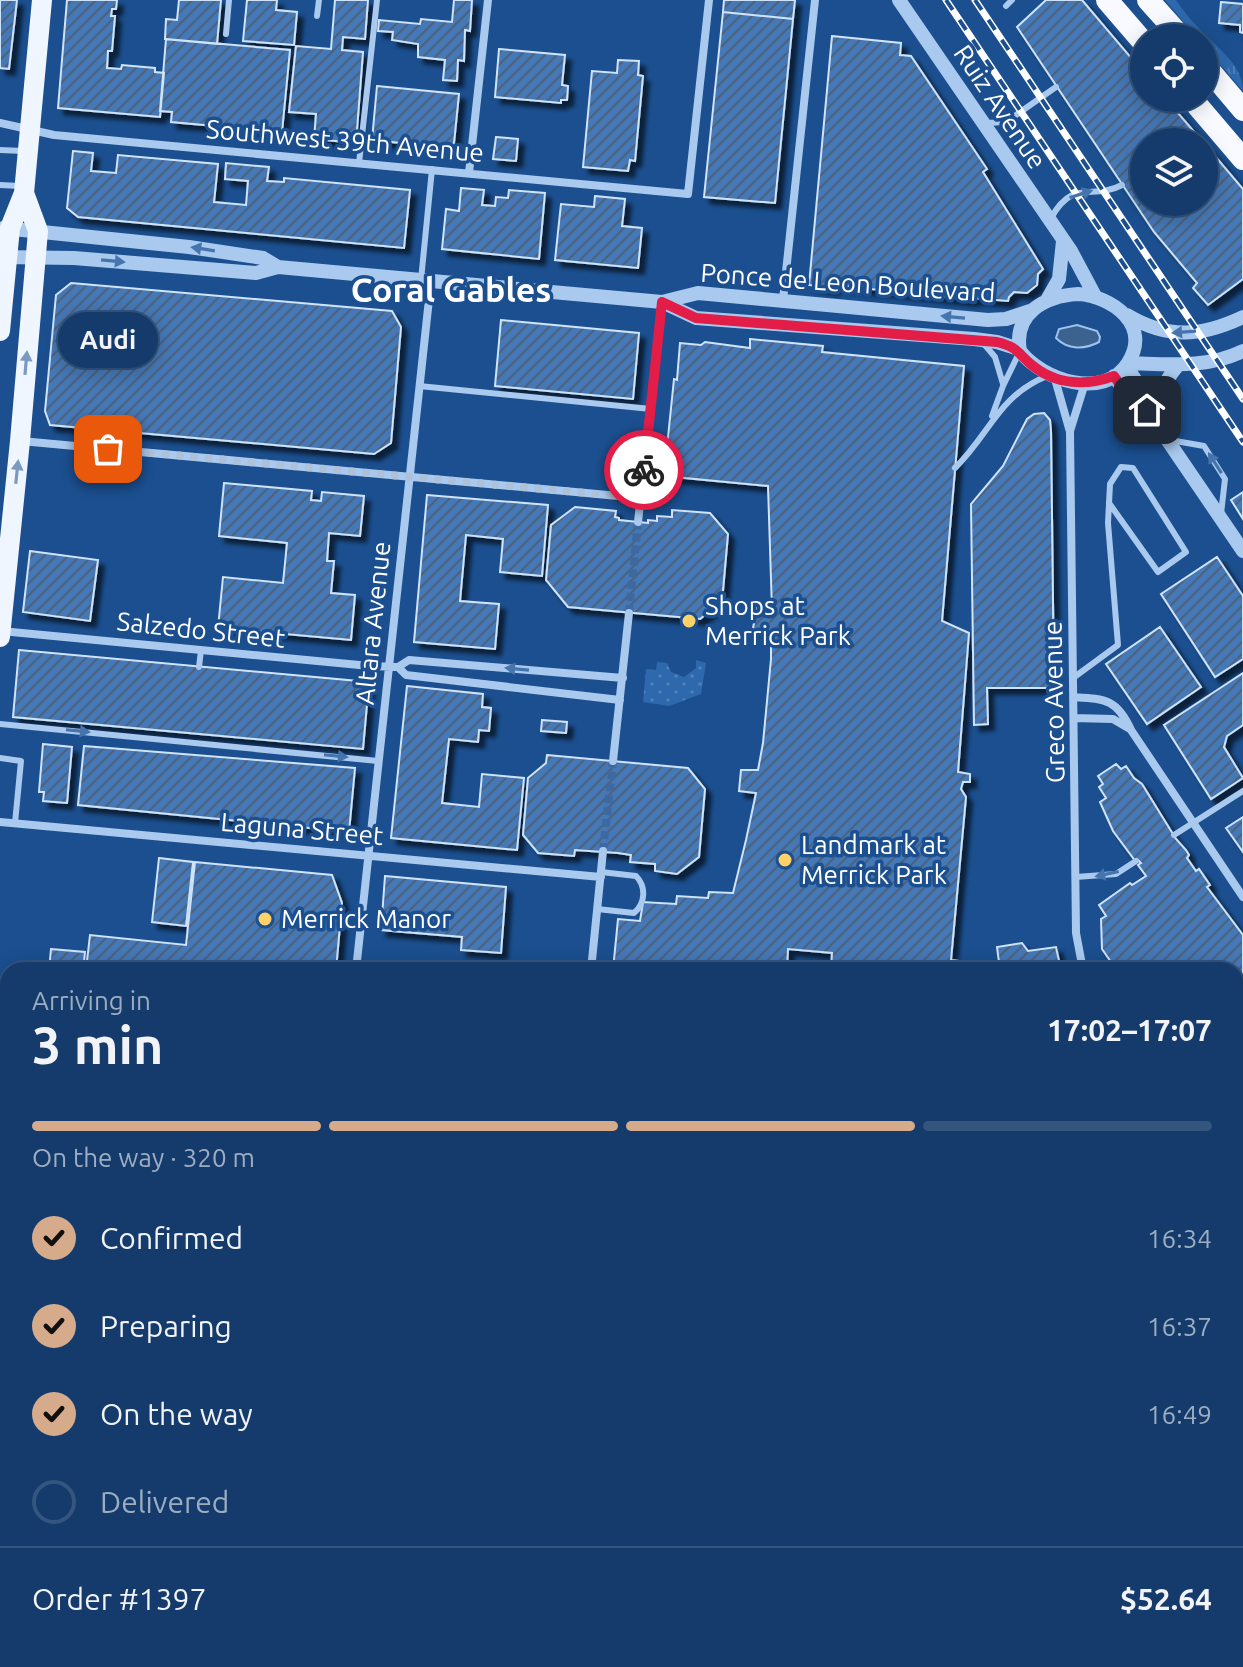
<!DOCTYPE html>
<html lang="en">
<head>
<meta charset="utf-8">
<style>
  :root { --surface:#143b6b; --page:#214673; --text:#f1f3f6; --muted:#9dadc1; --line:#33557e; --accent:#d6ab8b }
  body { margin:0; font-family:Ubuntu,sans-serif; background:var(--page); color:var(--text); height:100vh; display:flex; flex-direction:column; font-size:30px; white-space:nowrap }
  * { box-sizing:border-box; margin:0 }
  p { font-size:26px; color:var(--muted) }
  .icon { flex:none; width:44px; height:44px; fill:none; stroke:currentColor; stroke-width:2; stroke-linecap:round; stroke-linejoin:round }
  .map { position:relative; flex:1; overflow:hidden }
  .sheet { position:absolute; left:0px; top:962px; width:1244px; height:706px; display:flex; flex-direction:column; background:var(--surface); border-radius:24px 24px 0 0; box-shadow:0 4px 20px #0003,0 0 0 2px var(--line) }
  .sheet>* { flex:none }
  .controls { position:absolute; left:1130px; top:24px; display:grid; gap:16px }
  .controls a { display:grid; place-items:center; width:88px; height:88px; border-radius:50%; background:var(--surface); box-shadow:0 4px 20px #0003,0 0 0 2px var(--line); font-size:40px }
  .pin { position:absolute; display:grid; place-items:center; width:68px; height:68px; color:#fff; margin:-34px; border-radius:16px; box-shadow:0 4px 12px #0006 }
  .courier { position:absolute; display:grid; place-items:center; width:80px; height:80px; margin:-40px; border:6px solid #e11d48; border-radius:50%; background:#fff; color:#222; box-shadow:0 2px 10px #0007 }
  .bubble { position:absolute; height:56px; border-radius:28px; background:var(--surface); box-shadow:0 4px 20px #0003,0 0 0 2px var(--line); font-size:26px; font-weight:600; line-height:56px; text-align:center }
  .headline em { font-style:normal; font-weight:600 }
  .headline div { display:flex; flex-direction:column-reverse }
  .headline { display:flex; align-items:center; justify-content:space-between; height:136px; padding:0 32px }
  h1 { font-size:52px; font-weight:600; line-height:60px }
  .bar { display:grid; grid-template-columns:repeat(4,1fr); gap:12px 8px; align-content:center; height:96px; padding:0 32px }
  .bar i { height:10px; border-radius:6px; background:var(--line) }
  .bar .current { background:var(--accent) }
  .bar p { grid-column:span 4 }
  .line { display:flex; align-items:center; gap:20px; padding:0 32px; border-top:2px solid var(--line) }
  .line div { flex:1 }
  ol { padding:0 32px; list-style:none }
  li { display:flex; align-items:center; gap:24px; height:88px }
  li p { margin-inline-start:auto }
  li .icon { padding:8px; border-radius:50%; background:var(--accent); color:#111; stroke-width:4 }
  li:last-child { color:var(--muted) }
  li i { width:44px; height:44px; border:4px solid var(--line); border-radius:50% }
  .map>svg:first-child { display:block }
</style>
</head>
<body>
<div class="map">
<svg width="1243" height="1667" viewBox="0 0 1243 1667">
  <defs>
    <pattern id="grass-tufts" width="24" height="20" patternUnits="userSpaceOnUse" patternTransform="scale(2)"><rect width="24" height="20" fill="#2e69ad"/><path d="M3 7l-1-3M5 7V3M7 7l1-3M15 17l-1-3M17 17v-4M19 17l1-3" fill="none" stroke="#4d80b9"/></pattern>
    <pattern id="park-dots" width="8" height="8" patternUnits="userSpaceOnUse" patternTransform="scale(2)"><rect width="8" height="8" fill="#2e69ad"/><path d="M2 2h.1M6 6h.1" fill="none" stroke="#4d80b9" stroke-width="1.8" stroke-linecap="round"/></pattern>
    <pattern id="building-hatch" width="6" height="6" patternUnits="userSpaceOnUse" patternTransform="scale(2)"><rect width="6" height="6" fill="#4478b7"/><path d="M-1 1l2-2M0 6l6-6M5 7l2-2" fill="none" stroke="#486282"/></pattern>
    <filter id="shadow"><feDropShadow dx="6" dy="6" stdDeviation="2" flood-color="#0009"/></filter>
  </defs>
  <rect width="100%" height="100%" fill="#1b4f8f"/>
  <path fill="url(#grass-tufts)" d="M1165,0H1176C1182,9 1189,18 1196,25C1213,45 1243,63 1243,91L1204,46V38H1197Z"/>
  <path fill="url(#park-dots)" d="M696,660L706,663L701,694L669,706L643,702L646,669L656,670L657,662L667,663L671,672L684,677L696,668Z"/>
  <path fill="#3c6290" stroke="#9cc4f0" stroke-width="2" d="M1077,325L1097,331L1100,337L1099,342C1084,350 1068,350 1056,338L1059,329Z"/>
  <path fill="url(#building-hatch)" stroke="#cfe3fa" stroke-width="2" filter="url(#shadow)" d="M0,0H17L9,69L0,68Z
    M67,0H117L116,9H112L111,16H115L112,51H108L107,68L121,69L122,65L155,68V72L164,73L160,117L58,108Z
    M179,0H221L217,44L165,39L166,19L177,20Z
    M247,0H277L276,10L297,12L294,45L243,41Z
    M335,0H368L365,39L343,37L342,50L363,52L356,143L314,139L316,114L289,112L296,46L331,49Z
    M454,0H472L470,31L465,30L464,61L458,60L457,81L443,80L445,60L418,57V44L392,40L393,32L378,31L379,20L420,24L421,19L452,22Z
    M724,0H795L793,19L723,12Z
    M1046,0H1082L1144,73V98H1165L1203,142H1144V202H1204V143L1243,189V279L1208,305L1193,288L1197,283L1154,232L1017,27Z
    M1221,2L1243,4V33L1240,32V25L1219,23Z
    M723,12L793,19L775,203L704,197Z
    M832,36L901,43L900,55L911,56L987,169L983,172L1043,269L1038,274L1037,285L1027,293L1014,292L1009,297L1008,301L972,298V300L834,285L833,289L809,285Z
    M166,39L290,50L282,132L171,122L172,112L160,111Z
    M499,49L565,55L562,85L568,86L567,100H561V103L495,97Z
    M618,60L639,61L638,75L643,76L635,161L630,160L628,171L583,167L592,71L617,73Z
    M377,86L459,94L454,143L449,148L372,140Z
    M496,137L518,139L516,161L493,159Z
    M73,151L93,153L91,171L116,173L118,155L218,164L214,202L246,205L248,181L225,179L226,163L269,167L267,181L284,182V178L410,190L404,248L78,217L67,208Z
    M461,188L484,190L482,205L495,206L496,197L508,198L509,190L545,193L539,259L442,249L446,209L459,211Z
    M595,196L625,199L622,226L642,228L638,268L555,260L561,204L594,207Z
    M71,283L392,311L401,327L391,443L374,454L50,425L45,411L56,295Z
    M501,320L639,333L633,399L495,386Z
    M750,339L823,346L822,352L964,366L942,621L969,633L958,772L970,774V782H963L961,789L966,797L951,960L966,962L968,970H831L832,953L788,949L787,970H613L618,919L640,921L643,902L676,904L677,896L708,898L709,892L733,893L746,840L756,793L739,791L741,770H758L763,743L771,659V631L753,629L756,608L772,610L768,486L664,476L674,379L677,380L680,343L701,345L705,342L750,348Z
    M1044,413L1050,420L1051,431L1054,688H987L988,724L974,725L971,504L1003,466L1027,419L1034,414Z
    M224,483L312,491L311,500L321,501L322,492L364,496L360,536L329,533L327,561H334L331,593L355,595L351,640L218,628L223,577L283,583L287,543L219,536Z
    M1243,492V519L1231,500Z
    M427,495L548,505L542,576L500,572L503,539L466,535L460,601L499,604L495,649L414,642Z
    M575,507L616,511L615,517L619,518V520L648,523V520L657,521V516L672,517V510L710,513L728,534L722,602L700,619L568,607L546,580L551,525Z
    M30,551L98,560L90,621L23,612Z
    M1217,557L1243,596V659L1215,677L1161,594Z
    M1160,627L1201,687L1147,724L1106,664Z
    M19,650L369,682L363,749L13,717Z
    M1243,673V725L1227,736L1224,747L1243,778L1211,799L1164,725Z
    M407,686L483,694L482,707L491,708L489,731L479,730L478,742L449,739L442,803L479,807L482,774L524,778L517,850L391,838Z
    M542,720L567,722L566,733L541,731Z
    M43,744L72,747L67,803L43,801L44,792H39Z
    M84,746L355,768L349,832L78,805Z
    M547,755L688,768L705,789L699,857L677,874L655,871V864L630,862L631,855L618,853L575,850L574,856L538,853L523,835L528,778L546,763Z
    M1116,764L1121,769L1126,766L1134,778L1142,784L1176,839L1186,850L1189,855L1187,858L1196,871L1199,869L1210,885L1207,887L1243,935V1011L1241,1008L1236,1012V970H1110L1108,967L1111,962L1102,949L1101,919L1106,916L1099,905L1130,883L1132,885L1146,876L1138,865L1141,863L1138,860L1136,862L1113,831L1100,802L1106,798L1099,787L1103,784L1098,776Z
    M1243,817V852L1226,828Z
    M159,858L193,862L186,926L152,922Z
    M195,862L332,875L342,903L336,970H86L90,935L186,945Z
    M385,876L506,887L501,953L461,950L462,937L381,930Z
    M1022,943L1028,951L1056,947L1061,970H1000L997,947Z
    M51,949L85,952L83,970H49Z
    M8,1212V1392L0,1391V1228L6,1229Z
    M1236,1238L1243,1239V1265H1236Z
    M1236,1272H1243L1241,1310H1236Z
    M1236,1317L1243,1318L1240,1354H1236Z
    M1236,1364L1243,1365V1388L1236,1387Z
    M0,1529L8,1530V1576H1L3,1557H0Z
    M435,1660H472L467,1662L466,1667L435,1664Z
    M545,1660H603L602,1667H545Z
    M628,1660H663L665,1667H627Z
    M1080,1660H1107L1108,1667H1071V1662L1079,1663Z
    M1179,1660H1204L1203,1667H1179Z"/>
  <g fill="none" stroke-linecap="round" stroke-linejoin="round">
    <path stroke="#3d69a0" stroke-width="8" stroke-dasharray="8 4" stroke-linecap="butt" d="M629,613L638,522
      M603,851L613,761"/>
    <path stroke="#a9c9ee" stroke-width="6" d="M1006,6L1012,0
      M317,16L319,0
      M226,34L229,0
      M987,123L1006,122L1056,87
      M0,150L24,151
      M359,163L377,0
      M0,185L20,186
      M1051,218C1074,177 1092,201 1122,185
      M421,280L432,169
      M984,344L995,357L1003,384
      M419,386L651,409
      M992,416L1003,386L1019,353
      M1170,440L1204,446L1225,479L1221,514
      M955,468C990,434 998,396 1047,376
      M199,667L201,650
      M1073,678L1118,645L1108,523L1110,484L1121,467L1133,468L1186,552L1158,572L1109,503
      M0,724L378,761
      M0,758L21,761L15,823
      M1174,835L1243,791
      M1076,877L1116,874L1136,861
      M597,909L634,913C646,903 646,886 636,876L601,872
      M356,968L382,970
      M1236,1029H1243
      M1236,1221H1243
      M0,1475L4,1458L8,1454"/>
    <path stroke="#a9c9ee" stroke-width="8" d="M0,123L54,135L688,194L709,0
      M469,173L488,0
      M783,300L815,0
      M1055,379L1070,432L1076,933L1083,970
      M1070,431L1085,383
      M21,441L640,498
      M638,522L662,302
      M1,631L370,666L398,667L409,660L623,678
      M398,667L406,675L620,700
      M1074,697C1105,699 1117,699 1131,730L1243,897
      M1074,718L1113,719L1130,729
      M613,761L629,613
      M0,822L601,877
      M356,970L431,281
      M591,970L603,851
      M126,1667L127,1660
      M317,1667L318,1660
      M509,1667V1660
      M703,1667L704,1660
      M876,1667L877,1660
      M1143,1667V1660"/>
    <path stroke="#a9c9ee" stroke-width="14" d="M899,0L1071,251L1095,296
      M3,228L189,247L263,258L278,267
      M1,257L74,258L256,273L278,267L662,302L698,293L988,320L1006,319L1030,311
      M1078,294C1112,296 1152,325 1128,363C1104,401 1042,380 1020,351C1013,313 1045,296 1078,294Z
      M1047,300L1059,279L1063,241
      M662,302L696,318L974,339L997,342L1019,349
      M1127,315C1167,339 1201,337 1243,317
      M1128,363C1168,364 1206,369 1243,351
      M1126,366L1144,393L1147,410L1243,551
      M1114,376L1134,405L1147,410
      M1164,431C1159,400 1157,390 1178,365
      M0,1479L8,1480
      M1236,1595L1243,1596"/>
    <path stroke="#f0f6ff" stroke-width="20" d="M0,331L10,228L24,193L42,0
      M0,637L20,441L38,231L24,193
      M0,1006H8
      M1236,1124L1243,1125"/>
    <path stroke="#f8faff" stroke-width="22" d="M1107,0L1144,43
      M1148,0L1182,38
      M1204,64L1243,110
      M1191,98L1243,159"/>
    <defs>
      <path id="rail" d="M946,0L1243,442
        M975,0L1243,399"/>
    </defs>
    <use href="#rail" stroke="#fff" stroke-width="7"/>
    <use href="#rail" stroke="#1b4f8f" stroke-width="4" stroke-dasharray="12" stroke-linecap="butt"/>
  </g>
  <defs><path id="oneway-solid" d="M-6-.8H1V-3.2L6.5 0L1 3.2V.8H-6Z" transform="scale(2)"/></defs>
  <g fill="#4674ac">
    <use href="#oneway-solid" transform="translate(1081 194) rotate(-18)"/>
    <use href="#oneway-solid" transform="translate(203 249) rotate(-171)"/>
    <use href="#oneway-solid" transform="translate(113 261) rotate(5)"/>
    <use href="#oneway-solid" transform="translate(953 317) rotate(-175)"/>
    <use href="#oneway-solid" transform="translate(1184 332) rotate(176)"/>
    <use href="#oneway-solid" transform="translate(1215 463) rotate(-123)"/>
    <use href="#oneway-solid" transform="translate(517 669) rotate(-175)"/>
    <use href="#oneway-solid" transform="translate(78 731) rotate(6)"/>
    <use href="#oneway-solid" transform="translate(336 756) rotate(6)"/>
    <use href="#oneway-solid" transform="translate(1107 874) rotate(168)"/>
  </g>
  <g fill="#7b9ac1">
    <use href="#oneway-solid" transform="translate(26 363) rotate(-85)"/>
    <use href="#oneway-solid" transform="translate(17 472) rotate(-84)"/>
  </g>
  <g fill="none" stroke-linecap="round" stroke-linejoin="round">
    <path stroke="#afc1d8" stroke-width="8" stroke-dasharray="0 14.4" d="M108,449L640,498L644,470"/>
    <path stroke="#e11d48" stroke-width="10" d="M644,470L662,302L696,318L997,342C1018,347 1017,353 1033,366C1057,385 1086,386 1114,376L1134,405L1147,410"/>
  </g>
  <g fill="#ffd166" stroke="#1b4f8f" stroke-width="3">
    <circle cx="689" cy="621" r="8"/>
    <circle cx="785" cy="860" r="8"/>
    <circle cx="265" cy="919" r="8"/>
  </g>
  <g text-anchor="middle" stroke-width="7" stroke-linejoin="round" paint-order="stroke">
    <g font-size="26" fill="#fff" stroke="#1b4f8f">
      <text transform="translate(1000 107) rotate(56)" y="9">Ruiz Avenue</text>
      <text transform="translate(345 141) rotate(5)" y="9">Southwest 39th Avenue</text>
      <text transform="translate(848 283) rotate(4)" y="9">Ponce de Leon Boulevard</text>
      <text transform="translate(373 623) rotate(-84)" y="9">Altara Avenue</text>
      <text transform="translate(201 630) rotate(6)" y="9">Salzedo Street</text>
      <text transform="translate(1054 702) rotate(-91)" y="9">Greco Avenue</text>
      <text transform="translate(302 829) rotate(5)" y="9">Laguna Street</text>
    </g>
    <g font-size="26" fill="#fff" stroke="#1b4f8f" text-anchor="start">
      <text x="705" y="615">Shops at<tspan x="705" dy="30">Merrick Park</tspan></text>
      <text x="801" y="854">Landmark at<tspan x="801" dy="30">Merrick Park</tspan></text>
      <text x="281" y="928">Merrick Manor</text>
    </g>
    <g font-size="34" font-weight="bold" fill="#fff" stroke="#1b4f8f">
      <text x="451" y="302">Coral Gables</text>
    </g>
  </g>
</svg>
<div class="controls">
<a><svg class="icon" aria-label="locate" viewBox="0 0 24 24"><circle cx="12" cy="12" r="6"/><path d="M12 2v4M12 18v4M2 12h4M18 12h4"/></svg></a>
<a><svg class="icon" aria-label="layers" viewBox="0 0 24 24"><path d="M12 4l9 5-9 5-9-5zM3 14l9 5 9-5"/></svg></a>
</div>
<div class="pin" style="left:108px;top:449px;background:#ea580c"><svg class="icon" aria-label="bag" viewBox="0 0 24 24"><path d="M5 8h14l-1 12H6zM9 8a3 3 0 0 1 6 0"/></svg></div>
<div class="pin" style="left:1147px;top:410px;background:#1f2937"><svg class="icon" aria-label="home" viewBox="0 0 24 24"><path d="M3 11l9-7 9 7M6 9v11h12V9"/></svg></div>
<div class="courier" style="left:644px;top:470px"><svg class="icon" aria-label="bike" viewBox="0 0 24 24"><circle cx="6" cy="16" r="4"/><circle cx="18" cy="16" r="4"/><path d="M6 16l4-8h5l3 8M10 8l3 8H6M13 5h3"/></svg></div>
<div class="bubble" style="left:58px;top:312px;width:100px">Audi</div>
<section class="sheet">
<div class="headline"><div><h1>3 min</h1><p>Arriving in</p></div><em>17:02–17:07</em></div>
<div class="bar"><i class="current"></i><i class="current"></i><i class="current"></i><i></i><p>On the way · 320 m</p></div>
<ol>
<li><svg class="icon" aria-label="check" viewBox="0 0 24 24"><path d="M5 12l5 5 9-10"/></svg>Confirmed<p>16:34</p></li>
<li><svg class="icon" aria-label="check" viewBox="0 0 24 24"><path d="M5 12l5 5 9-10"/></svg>Preparing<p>16:37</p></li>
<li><svg class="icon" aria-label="check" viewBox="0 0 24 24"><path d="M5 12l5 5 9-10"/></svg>On the way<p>16:49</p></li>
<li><i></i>Delivered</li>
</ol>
<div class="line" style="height:104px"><div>Order #1397</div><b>$52.64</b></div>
</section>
</div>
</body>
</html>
